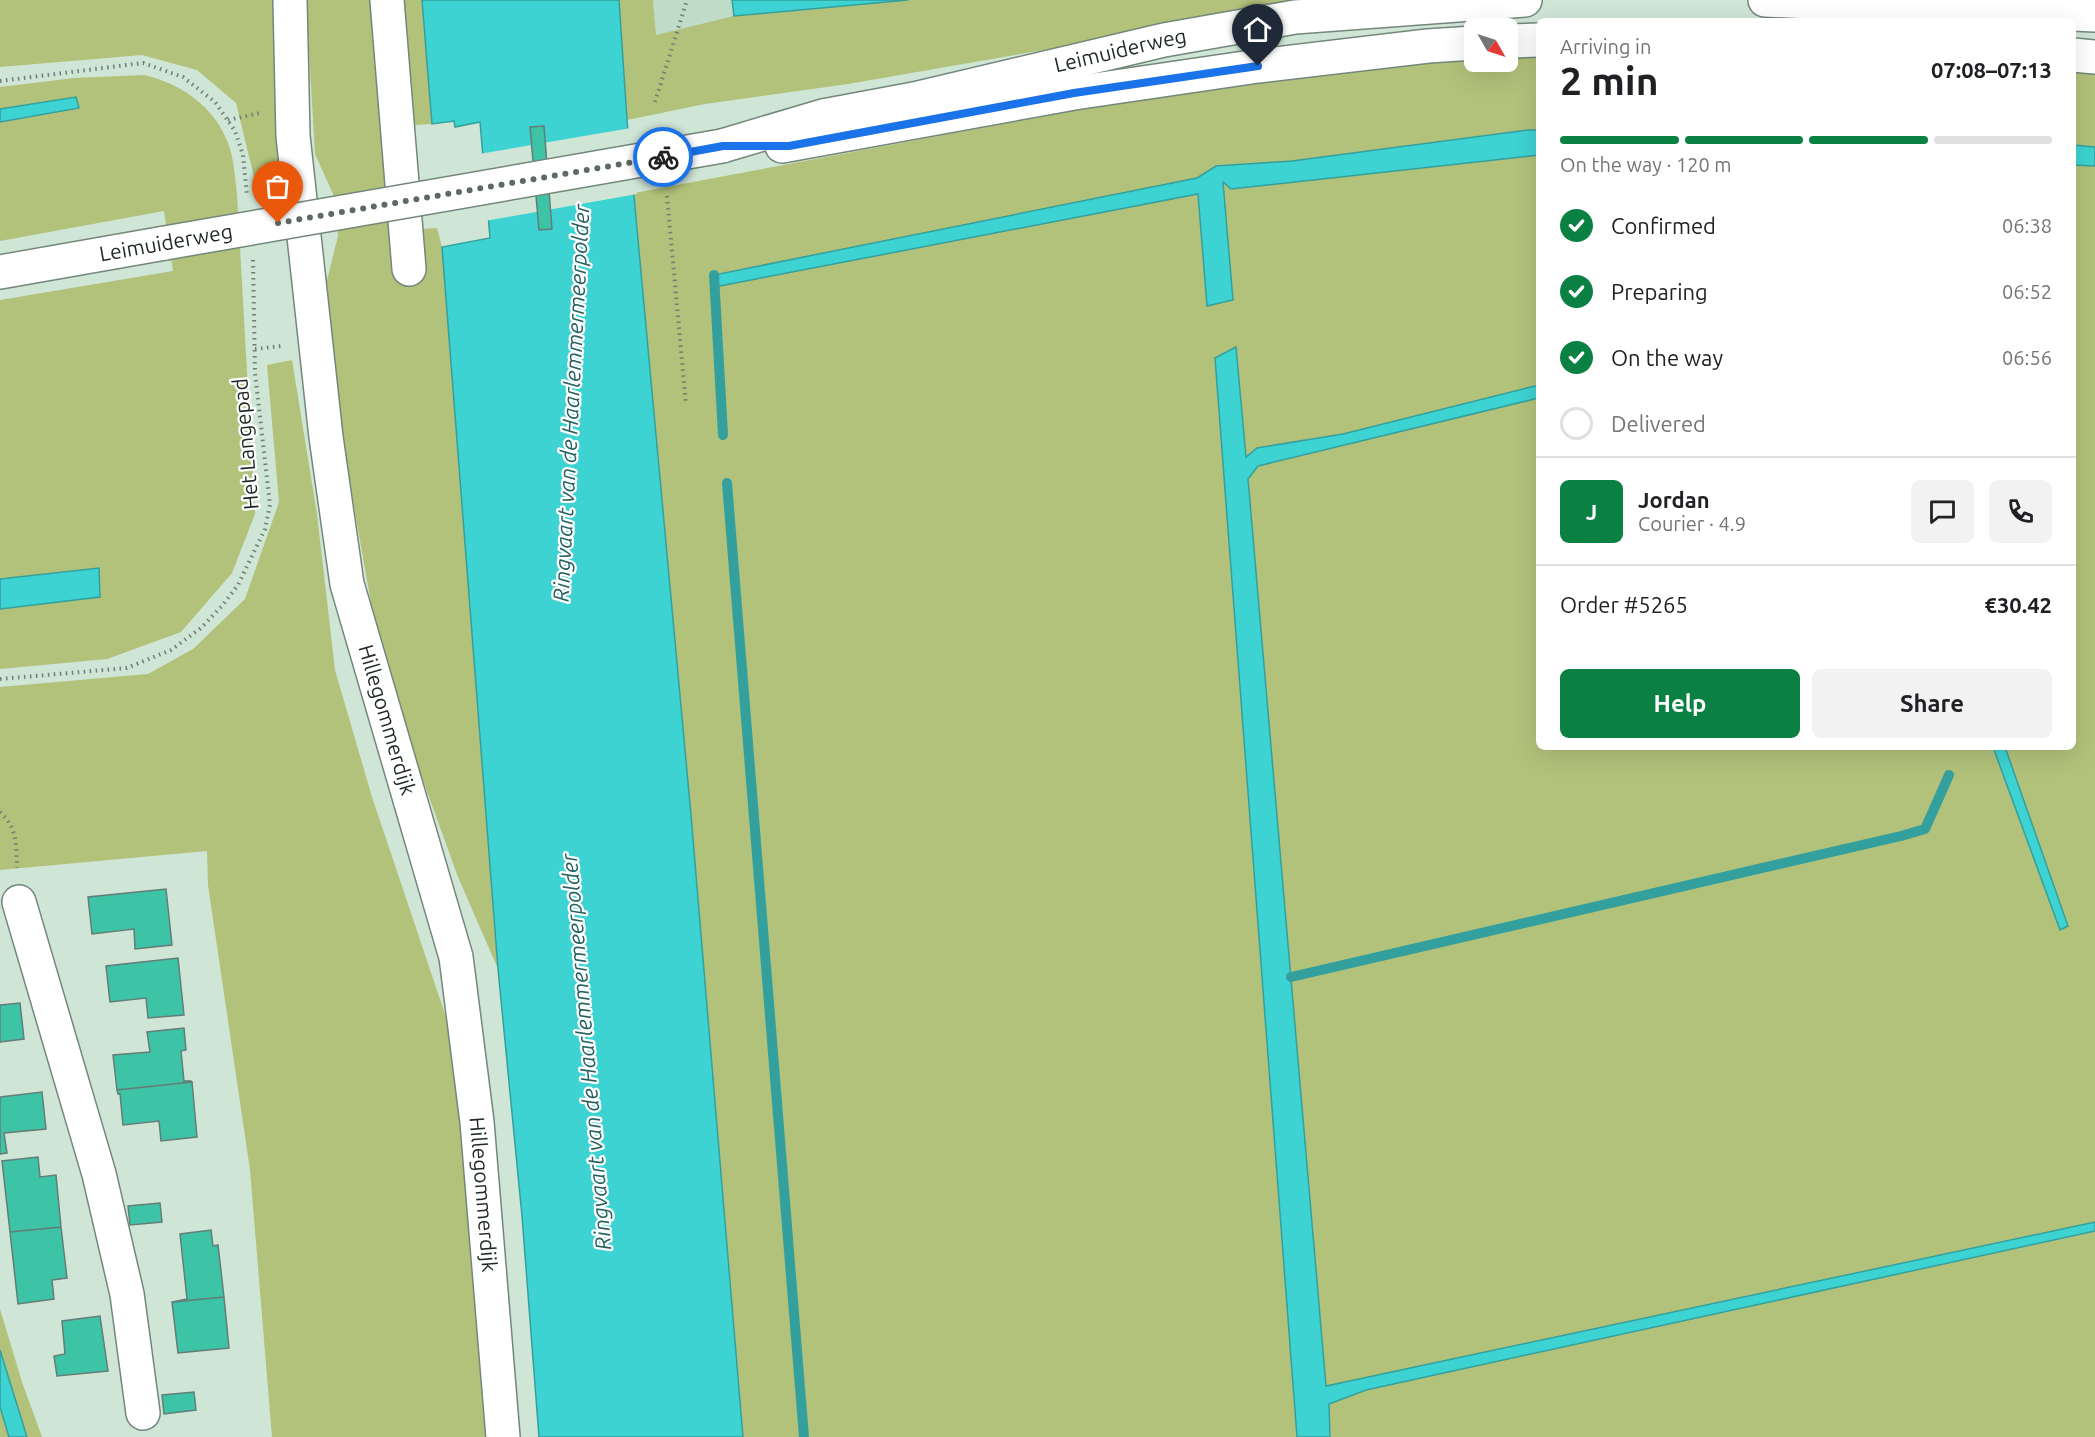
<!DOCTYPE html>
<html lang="en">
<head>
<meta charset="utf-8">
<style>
  :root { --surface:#fff; --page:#f2f2f2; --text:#202124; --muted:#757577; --line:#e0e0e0; --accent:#0b8043 }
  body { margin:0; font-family:Ubuntu,sans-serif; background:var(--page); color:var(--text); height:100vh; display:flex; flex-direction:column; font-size:22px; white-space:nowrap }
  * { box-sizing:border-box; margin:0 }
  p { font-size:20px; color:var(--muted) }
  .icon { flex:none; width:33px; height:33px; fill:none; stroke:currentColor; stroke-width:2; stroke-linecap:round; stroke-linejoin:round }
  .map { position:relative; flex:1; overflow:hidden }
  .panel { position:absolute; left:1536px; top:18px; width:540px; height:732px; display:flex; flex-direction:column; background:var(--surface); border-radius:9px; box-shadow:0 6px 24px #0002 }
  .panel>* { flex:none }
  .needle { width:39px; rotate:129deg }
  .tools { position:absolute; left:1464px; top:18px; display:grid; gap:12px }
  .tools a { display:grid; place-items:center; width:54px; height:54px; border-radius:9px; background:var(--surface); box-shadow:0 6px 24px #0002; font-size:30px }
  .pin { position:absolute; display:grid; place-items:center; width:51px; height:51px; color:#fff; margin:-62px -26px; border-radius:50% 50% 50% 0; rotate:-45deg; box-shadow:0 0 6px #0007 }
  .pin .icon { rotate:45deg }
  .courier { position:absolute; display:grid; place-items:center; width:60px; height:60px; margin:-30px; border:4px solid #1a73e8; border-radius:50%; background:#fff; color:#222; box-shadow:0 2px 8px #0007 }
  .overview em { font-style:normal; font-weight:600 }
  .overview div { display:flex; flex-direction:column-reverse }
  .overview { display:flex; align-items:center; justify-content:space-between; height:102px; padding:0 24px }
  h1 { font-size:39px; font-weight:600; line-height:45px }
  .bar { display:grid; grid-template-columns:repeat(4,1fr); gap:9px 6px; align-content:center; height:72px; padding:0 24px }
  .bar i { height:8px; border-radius:4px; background:var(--line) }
  .bar .on { background:var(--accent) }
  .bar p { grid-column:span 4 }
  .line { display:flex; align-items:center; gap:15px; padding:0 24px; border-top:2px solid var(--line) }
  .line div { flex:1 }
  .round { display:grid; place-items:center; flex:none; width:63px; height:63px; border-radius:9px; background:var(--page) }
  ol { padding:0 24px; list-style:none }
  li { display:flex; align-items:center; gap:18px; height:66px }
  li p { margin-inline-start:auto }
  li .icon { padding:6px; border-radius:50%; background:var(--accent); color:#fff; stroke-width:4 }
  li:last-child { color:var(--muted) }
  li i { width:33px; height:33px; border:3px solid var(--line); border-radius:50% }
  .cta { display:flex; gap:12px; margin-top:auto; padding:12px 24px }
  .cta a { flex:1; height:69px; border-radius:9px; background:var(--accent); color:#fff; font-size:24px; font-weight:600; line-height:69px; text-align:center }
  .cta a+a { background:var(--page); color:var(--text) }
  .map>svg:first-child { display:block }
</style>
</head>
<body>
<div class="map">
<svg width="2095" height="1437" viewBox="0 0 2095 1437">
  <rect width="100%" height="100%" fill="#cfe5d6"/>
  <path fill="#bfdcc9" d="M653,0H1043L656,35Z"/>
  <path fill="#b2c27a" d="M0,0H275L278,183L256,185L236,103L197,70L142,55L0,67Z
    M306,0H375L421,229L437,228L442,247L498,969L458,877L420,772L374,620L347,467L326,284L338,236L333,194L315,154Z
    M400,0H422L432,124L414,125Z
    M619,0H653L656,35L734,16L908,0H1390L1067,46L848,84L705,104L627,120Z
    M1539,49V747H2073V70L2095,72V1437H743L691,815L634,193L1210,85L1474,56V62H1508V53Z
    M144,75C180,83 215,107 228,143C234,158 235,178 237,194L255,514L232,573L181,632L107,659L0,669V609L100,597L99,568L0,579V300L173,271L164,211L0,241V122L78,108L76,97L0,109V87L74,78Z
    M292,360L317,514L335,670L372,797L451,1032L464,1144L491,1437H272L250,1170L208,885L207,851L0,870V687L148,674L193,649L245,599L279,502L267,365Z
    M0,1309L22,1382L42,1437H0Z"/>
  <path fill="#3dd3d2" stroke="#34a09d" stroke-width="1.5" d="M422,0H619L627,120L691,815L743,1437H539L522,1216L498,969L442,247L490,238L480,122L455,127L454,121L432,124Z
    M732,0H908L734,16Z
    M76,97L79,108L0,122V109Z
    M1528,130H1539V155L1231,189L1223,182L1233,300L1207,306L1198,194L714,287V275L1197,178L1216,166L1292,161Z
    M2073,145L2095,147V166L2073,165Z
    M1236,347L1246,457L1257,448L1343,434L1539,385V398L1258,466L1248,479L1326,1386L2095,1222V1231L1366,1390L1329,1404L1330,1437H1297L1215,358Z
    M99,568L100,597L0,609V579Z
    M1993,747H2005L2068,926L2060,930Z
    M0,1350L27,1437H9L0,1407Z"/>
  <path fill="#cfe5d6" d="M631,128L637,194L485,221L479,154Z"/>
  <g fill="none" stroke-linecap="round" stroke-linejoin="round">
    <path stroke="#34a09d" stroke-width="10" d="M714,275L723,435
      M727,483L804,1437
      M1291,977L1901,836L1925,829L1949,775"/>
  </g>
  <path fill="#3dc3a6" stroke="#647d76" stroke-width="1.5" d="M544,126L552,229L539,230L530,127Z
    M166,889L172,945L135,949L134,929L92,934L88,897Z
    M178,958L184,1015L148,1018L146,998L110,1002L106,966Z
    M20,1003L24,1039L0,1042V1005Z
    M184,1028L186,1050L181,1051L184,1081H191L192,1082L117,1090L113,1055L150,1052L147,1032Z
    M192,1082L197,1137L161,1141L159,1121L123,1125L120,1094H118L117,1090Z
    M42,1092L46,1129L4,1133L7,1153L0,1154V1097Z
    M38,1157L40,1177L56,1175L61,1227L10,1232L2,1161Z
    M160,1203L162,1222L130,1225L128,1206Z
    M61,1227L67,1278L52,1280L54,1299L18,1304L10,1232Z
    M211,1230L213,1246L218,1245L224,1297L172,1302L187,1299L180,1234Z
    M224,1297L229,1348L178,1353L172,1302Z
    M100,1316L108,1371L57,1376L54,1356L65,1354L62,1321Z
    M194,1392L196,1410L164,1414L162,1395Z"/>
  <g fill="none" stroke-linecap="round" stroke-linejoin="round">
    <defs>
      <g id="minor">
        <path id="s1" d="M290,0L293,136L326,437L347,584L456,957L477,1122L503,1437"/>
        <path d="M387,0L409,269"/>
        <path d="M19,902L99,1174L127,1294L143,1413"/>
      </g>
      <g id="major">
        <path d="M1765,0L2095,15"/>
        <path d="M1508,41L1539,40"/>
        <path d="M2073,55L2095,57"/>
        <path id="s2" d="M722,146L823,116L914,99L1164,40L1295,17L1525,0"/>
        <path d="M782,146L1074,93L1258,66L1428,46L1474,43"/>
        <path d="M0,272L165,243"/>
      </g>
    </defs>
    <use href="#minor" stroke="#73877a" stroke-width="36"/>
    <use href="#major" stroke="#73877a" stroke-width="36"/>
    <path stroke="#707f75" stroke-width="4" stroke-dasharray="1.5 4.5" stroke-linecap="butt" d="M0,81L143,63L183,77L215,102L235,131L243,155L247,196
      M655,102L687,0
      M228,120L260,113
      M667,196L686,405
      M255,349L281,346
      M0,679L127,668L171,650L201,628L222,606L238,585L265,529L270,505L255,373L253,260
      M0,812C18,828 16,846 17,868"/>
    <use href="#minor" stroke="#fff" stroke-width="33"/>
    <use href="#major" stroke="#fff" stroke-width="33"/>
    <defs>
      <path id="major-bridge" d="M165,243L722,146"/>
    </defs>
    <use href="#major-bridge" stroke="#73877a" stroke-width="36" stroke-linecap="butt"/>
    <use href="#major-bridge" stroke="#fff" stroke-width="33"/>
  </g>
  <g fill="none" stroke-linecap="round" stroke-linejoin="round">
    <path stroke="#5d6a61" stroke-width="6" stroke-dasharray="0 10.8" d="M278,223L663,157"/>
    <path stroke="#1a73e8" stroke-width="8" d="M663,157L723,146H789L1074,93L1258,66"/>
  </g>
  <g text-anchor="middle" stroke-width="4.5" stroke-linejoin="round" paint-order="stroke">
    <g font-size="21" fill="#1f2822" stroke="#fff">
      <text dy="7" stroke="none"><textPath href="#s2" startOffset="410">Leimuiderweg</textPath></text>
      <text transform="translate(166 243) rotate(-10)" y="7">Leimuiderweg</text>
      <text transform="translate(246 444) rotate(-95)" y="7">Het Langepad</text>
      <text dy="7" stroke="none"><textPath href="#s1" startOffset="729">Hillegommerdijk</textPath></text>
      <text dy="7" stroke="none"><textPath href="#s1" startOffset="1215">Hillegommerdijk</textPath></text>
    </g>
    <g font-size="22" font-style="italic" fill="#266161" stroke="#fff">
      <text transform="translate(571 403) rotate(-87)" y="8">Ringvaart van de Haarlemmermeerpolder</text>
      <text transform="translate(586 1052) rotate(-95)" y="8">Ringvaart van de Haarlemmermeerpolder</text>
    </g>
  </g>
</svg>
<div class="tools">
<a><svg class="needle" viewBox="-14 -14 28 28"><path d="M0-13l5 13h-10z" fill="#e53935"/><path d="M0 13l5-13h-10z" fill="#757577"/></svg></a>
</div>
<div class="pin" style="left:278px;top:223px;background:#ea580c"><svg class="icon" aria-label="bag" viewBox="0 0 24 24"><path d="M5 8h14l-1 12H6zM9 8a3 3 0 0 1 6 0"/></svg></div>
<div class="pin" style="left:1258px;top:66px;background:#1f2937"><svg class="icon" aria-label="home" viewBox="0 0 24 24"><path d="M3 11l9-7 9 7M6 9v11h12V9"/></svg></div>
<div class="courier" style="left:663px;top:157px"><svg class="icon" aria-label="bike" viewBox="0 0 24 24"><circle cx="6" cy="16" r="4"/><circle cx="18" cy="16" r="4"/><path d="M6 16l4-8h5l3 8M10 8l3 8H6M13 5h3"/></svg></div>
<section class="panel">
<div class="overview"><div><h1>2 min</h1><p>Arriving in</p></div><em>07:08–07:13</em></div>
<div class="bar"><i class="on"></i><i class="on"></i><i class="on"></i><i></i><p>On the way · 120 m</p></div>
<ol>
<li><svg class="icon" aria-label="check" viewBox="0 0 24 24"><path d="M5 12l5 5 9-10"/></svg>Confirmed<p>06:38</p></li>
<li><svg class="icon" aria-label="check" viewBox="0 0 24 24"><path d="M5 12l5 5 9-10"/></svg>Preparing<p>06:52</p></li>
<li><svg class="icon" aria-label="check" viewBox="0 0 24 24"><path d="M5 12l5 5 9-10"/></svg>On the way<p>06:56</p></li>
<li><i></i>Delivered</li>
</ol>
<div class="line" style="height:108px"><b class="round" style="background:var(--accent);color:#fff">J</b><div><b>Jordan</b><p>Courier · 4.9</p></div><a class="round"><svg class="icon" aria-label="chat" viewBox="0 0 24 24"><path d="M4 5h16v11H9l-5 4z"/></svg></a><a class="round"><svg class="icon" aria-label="phone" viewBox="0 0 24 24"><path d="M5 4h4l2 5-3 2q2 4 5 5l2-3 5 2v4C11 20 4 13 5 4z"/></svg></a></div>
<div class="line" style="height:78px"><div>Order #5265</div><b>€30.42</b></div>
<div class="cta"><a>Help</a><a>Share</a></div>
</section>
</div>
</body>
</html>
